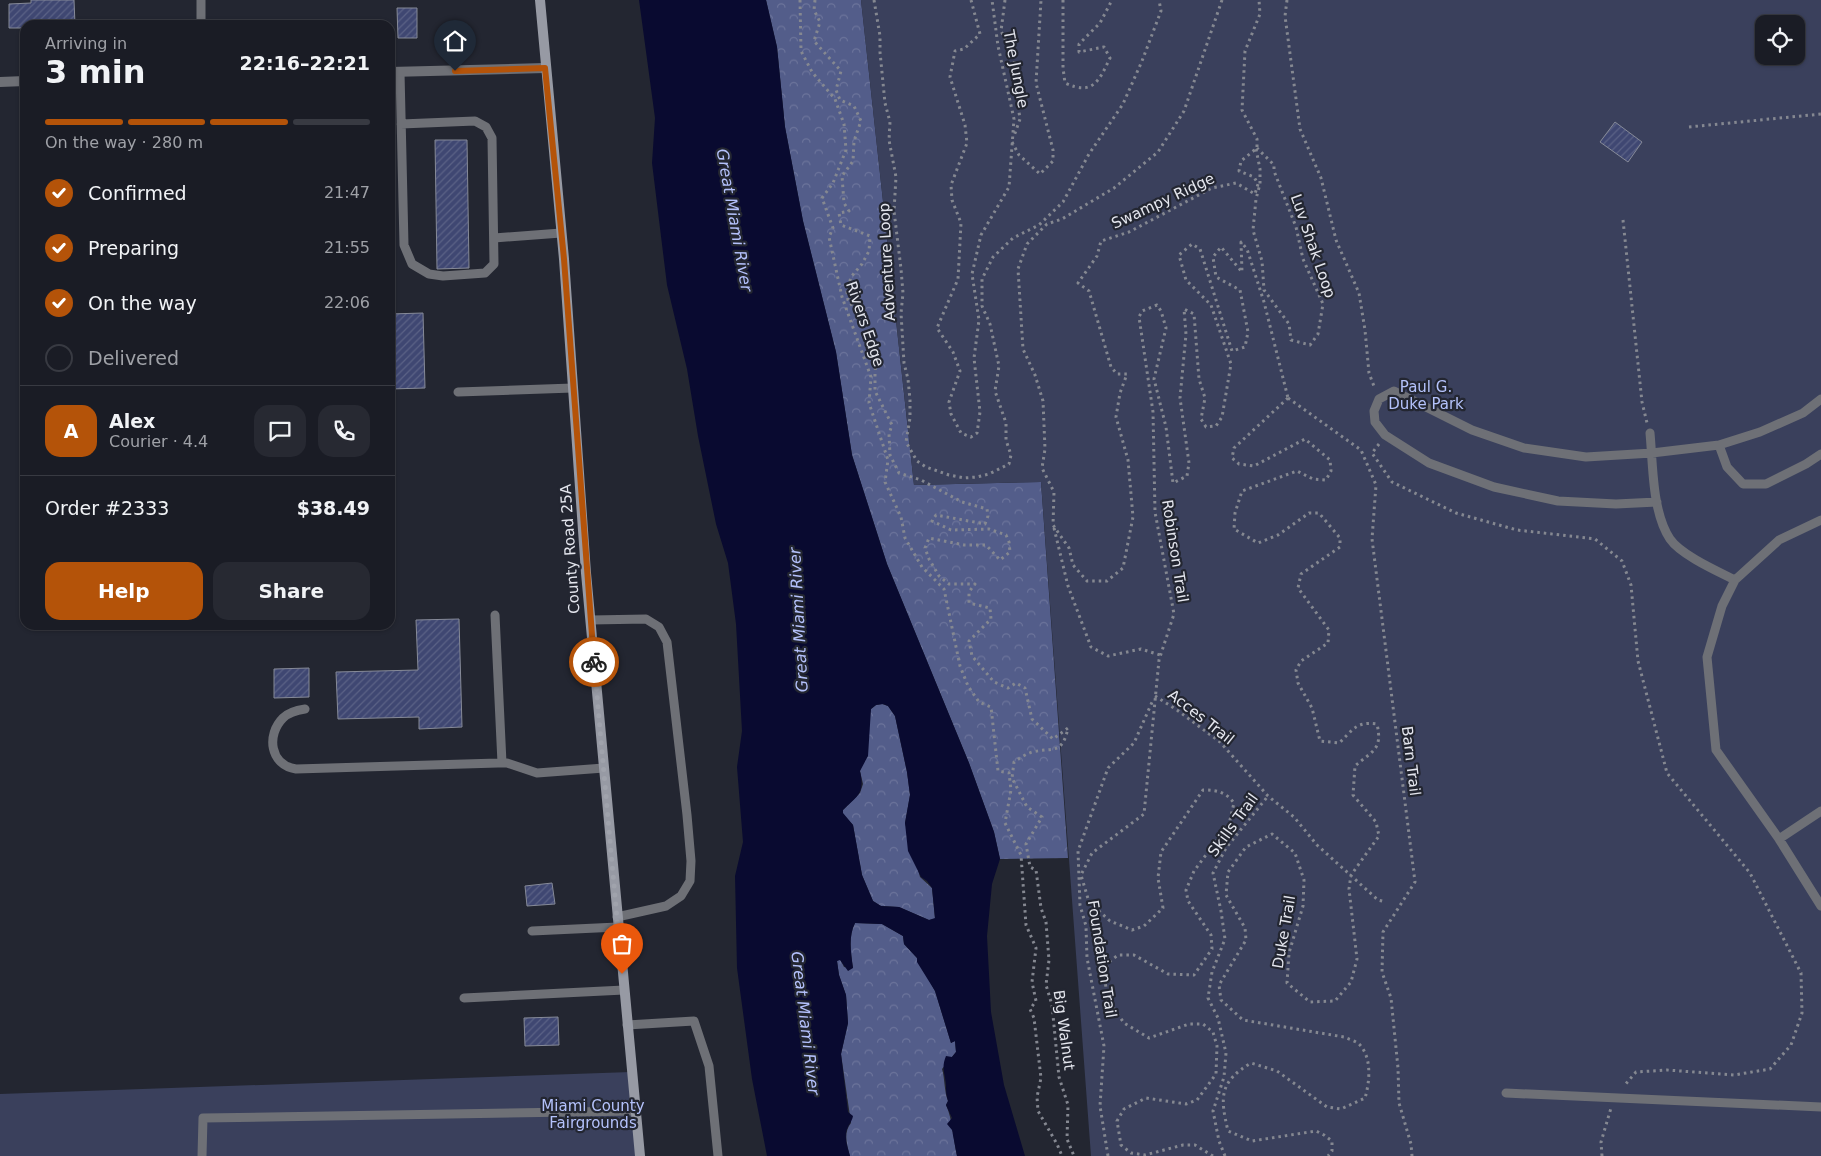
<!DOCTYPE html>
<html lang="en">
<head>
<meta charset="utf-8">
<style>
  :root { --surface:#1a1c25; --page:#272932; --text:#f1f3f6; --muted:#9fa1a7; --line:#383a42; --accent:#b45309 }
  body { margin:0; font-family:"DejaVu Sans",sans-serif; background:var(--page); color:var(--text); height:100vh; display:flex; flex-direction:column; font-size:19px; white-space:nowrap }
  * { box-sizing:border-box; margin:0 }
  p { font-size:16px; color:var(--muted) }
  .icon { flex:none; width:28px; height:28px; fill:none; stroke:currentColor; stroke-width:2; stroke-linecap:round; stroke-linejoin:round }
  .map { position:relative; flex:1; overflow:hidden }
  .side { position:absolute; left:20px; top:20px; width:375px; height:610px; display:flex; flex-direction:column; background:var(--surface); border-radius:15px; box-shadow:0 1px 4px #0004,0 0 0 1px var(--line) }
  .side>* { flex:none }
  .buttons { position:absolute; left:1755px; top:15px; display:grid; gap:10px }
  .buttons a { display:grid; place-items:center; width:50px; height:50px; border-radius:10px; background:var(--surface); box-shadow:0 1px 4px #0004,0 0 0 1px var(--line); font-size:25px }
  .pin { position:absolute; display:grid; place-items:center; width:42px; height:42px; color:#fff; margin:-51px -21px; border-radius:50% 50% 50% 0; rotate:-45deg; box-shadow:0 0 5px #0007 }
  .pin .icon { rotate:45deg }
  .courier { position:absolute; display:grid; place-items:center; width:50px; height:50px; margin:-25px; border:4px solid #b45309; border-radius:50%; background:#fff; color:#222; box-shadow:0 1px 6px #0007 }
  .summary em { font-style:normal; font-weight:800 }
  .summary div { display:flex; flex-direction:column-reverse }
  .summary { display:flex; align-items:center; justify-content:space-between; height:85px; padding:0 25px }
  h1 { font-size:32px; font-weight:800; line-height:38px }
  .bar { display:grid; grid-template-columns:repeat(4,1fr); gap:8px 5px; align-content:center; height:60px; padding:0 25px }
  .bar i { height:6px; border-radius:4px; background:var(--line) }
  .bar .selected { background:var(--accent) }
  .bar p { grid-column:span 4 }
  .line { display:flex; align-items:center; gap:12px; padding:0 25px; border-top:1px solid var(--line) }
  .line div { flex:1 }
  .round { display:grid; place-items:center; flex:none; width:52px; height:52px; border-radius:15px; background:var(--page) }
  ol { padding:0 25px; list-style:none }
  li { display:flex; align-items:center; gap:15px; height:55px }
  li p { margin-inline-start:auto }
  li .icon { padding:5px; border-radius:50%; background:var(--accent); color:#fff; stroke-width:4 }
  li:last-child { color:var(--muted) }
  li i { width:28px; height:28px; border:2px solid var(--line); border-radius:50% }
  .cta { display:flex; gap:10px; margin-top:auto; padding:10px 25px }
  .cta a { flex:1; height:58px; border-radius:15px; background:var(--accent); color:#fff; font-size:20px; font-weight:800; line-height:58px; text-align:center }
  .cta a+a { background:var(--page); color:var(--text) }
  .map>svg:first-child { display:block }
</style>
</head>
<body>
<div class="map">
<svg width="1821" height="1156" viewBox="0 0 1821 1156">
  <defs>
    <pattern id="forest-crowns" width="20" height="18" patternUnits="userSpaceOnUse" patternTransform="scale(1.25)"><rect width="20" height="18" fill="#535d8a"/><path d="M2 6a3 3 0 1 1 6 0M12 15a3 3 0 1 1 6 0" fill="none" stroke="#6c749b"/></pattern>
    <pattern id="building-hatch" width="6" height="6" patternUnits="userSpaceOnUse" patternTransform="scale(1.25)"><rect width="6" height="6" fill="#3f4772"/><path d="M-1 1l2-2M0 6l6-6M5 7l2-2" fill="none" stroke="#5b6286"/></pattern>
  </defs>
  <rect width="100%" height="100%" fill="#232631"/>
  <path fill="url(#forest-crowns)" d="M766,0H861L914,485L1041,482L1068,858L1000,859L994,832L969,763L887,564L852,455L836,352L803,221L785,127L777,47Z
    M882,704L888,706L895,716L907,772L910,795L905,823L920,877L932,888L935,919L929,920L899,907L881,906L873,901L862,875L853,825L843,814V810L860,793L863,784L860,771L871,709L876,705Z
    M855,923L882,924L903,936L904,944L917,958L935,991L951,1043L955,1041L956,1052L942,1069C945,1079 944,1091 948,1101L946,1105C953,1121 953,1139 957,1156H850C847,1145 843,1133 851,1123L841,1054L848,1023L846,995L839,975L837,961L840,959L844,967L853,968C851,953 848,937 855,923Z"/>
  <path fill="#3a405c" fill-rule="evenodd" d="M861,0H1821V1156H1091L1041,482L914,485ZM1764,24H1796V56H1764Z
    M631,1072L640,1156H0V1094Z"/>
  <path fill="#090a30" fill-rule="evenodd" d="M639,0H766L777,47L785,127L803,221L836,352L852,455L887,564L969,763L994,832L1000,859L992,884L987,936L991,1012L1004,1085L1025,1156H957L952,1130L947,1124L952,1118L946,1105L948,1101C946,1095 946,1091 946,1085C945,1073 941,1068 946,1056L952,1057L956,1052L955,1041L951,1043L935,991L917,962V958L904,944L903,936L882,924L855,923C848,937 851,953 853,968L848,971L840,960L837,961L839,975L846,995L848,1023L841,1054L848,1112L853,1116C852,1121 850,1123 848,1127C843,1136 848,1148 850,1156H767L752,1079L737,968L735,876L743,842L737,767L742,731L736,624L728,563L716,524L698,436L687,369L667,285L652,163L655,118ZM883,704L888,706L895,716L907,772L910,795L905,823L908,851L921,877L927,881L932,888L935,918L929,920L899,907L881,906L873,901L862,875L853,825L843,813V810C858,795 865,794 860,771L868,756L871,709L876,705Z"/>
  <path fill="url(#building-hatch)" stroke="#868a98" d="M31,0H74L75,25H25V28H9V4L31,3Z
    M397,8H417V38H398Z
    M1615,122L1642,142L1628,162L1600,142Z
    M435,140H467L469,268L437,269Z
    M423,313L425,388L390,389V314Z
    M459,619L462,727L419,729V717L338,719L336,672L418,670L416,620Z
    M309,668V697L274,698V669Z
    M552,883L555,904L527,906L525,886Z
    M558,1017L559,1045L525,1046L524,1018Z"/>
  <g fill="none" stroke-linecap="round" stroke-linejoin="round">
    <path stroke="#858891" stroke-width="3" stroke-dasharray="2.5 4" stroke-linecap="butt" d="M800,0L801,51L812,72L835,99L844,124L846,150L833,183L822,198L833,228L829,237L842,297L871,377L869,403L888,460L885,482L901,517L905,538L922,567L944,589L960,666L968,686L979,702L991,707L998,771L1009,773L1011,790L1005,823L1021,855L1026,925L1036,948L1032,982L1036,1001L1030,1009L1034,1018L1041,1078L1037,1097L1038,1111L1057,1144L1062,1156
      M815,0L814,10L820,22L814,41L841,71L836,90L840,100L854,106L861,121L854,141L853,161L842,176L844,203L849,211L839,213L841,225L870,236L869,251L862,264L851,277L847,292L848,300L868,327L877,348L875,373V391L892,425L889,434L890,455L899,473L921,480L962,502L987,509L988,516L985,524L936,515L932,521L951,530L989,529L1006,535L1009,542L1010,552L1000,560L986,545H964L929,538L925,548L929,559L939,576L949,584H975L969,592V603L990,608L991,619L969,641L972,656L994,682L1008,688L1016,683L1025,688L1032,719L1053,739L1068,728C1062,755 1054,747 1032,752C1026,754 1020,758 1014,762L1012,778L1027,807L1042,817L1026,844L1030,867L1036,870L1041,908L1046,922L1049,960L1046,985L1052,1005L1059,1077L1068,1105L1067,1139L1074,1156
      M874,0L880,36V52L885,103L890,122L889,140L896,177L894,211L901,269L903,293L901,313L904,363L908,379L910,400V418L906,442L917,461L926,467L949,475L964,478L977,477L989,474L1009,464L1011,455L1006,440V423L995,391L999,366L990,324L982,306V279L993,257L1013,238L1039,225L1063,202L1089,154L1123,104L1142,61L1161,11L1159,0
      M971,0L980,34L964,49L955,51L950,77L965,125L967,143L951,185L952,200L961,223L958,279L937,328L953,352L960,371L949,402L951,414L961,433L971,437L977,433L980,412L974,358L979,320L972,274L981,235L1009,187L1014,119L998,46L992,0
      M1005,0L1001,31L1015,58L1013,69L1020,119L1014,136
      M1063,0V68L1065,83C1093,96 1099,81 1110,58L1104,47L1079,52V44L1100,23L1112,0
      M1222,0L1184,111L1158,152L1114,188L1062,219L1047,224L1027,244L1018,269L1023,349L1035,375L1043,401L1045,449L1042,468L1054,492L1053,525L1069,548L1073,565L1087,581H1107L1123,568L1133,517L1128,460L1116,417L1120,393L1127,374H1117L1111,367L1089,291L1078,283L1097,256L1101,241L1129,232L1212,188L1236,183L1255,194L1258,184L1254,177L1239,171L1241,161L1257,148V139L1242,110L1245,51L1260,14L1259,0
      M1287,0L1285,16L1300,129L1321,178L1336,240L1359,293L1365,330L1369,373L1375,389
      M1689,127L1821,114
      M1012,142L1019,155L1040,174L1053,161V150L1036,83L1041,0
      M1256,149L1260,169V184L1256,199L1253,230L1262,261L1264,290L1289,324L1291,340L1310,345L1318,334L1323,304L1303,259L1296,227L1274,171V165L1257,148
      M1623,220L1642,402L1647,423
      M1288,398L1234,448L1232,458L1239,464L1254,466L1305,439L1330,460L1331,471L1326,480L1313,479L1297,471L1242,491L1235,513L1234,529L1258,543L1278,535L1309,513H1319L1340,538V547L1301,574L1298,588L1329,630L1328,643L1301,661L1296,670L1298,683L1312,708L1320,741L1339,743C1353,730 1356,721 1377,724C1383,750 1372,751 1355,766L1353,795L1376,822L1379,836L1351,875L1349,889L1357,959L1351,982L1335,1001L1310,1002L1287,983L1289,953L1303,906L1304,880L1295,853L1272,834L1246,847L1228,872L1226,895L1245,928L1246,940L1219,985L1221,1000L1243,1020L1344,1037C1349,1039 1355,1041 1359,1044C1372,1057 1370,1081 1365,1098L1341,1109L1327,1107L1277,1071L1251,1063C1219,1082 1220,1097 1228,1131L1252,1141L1316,1131L1324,1135L1332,1141V1151L1328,1156
      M1288,398L1361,450L1376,485L1372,539L1415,882L1383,932L1382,972L1391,998L1398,1068L1399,1103L1411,1144L1412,1156
      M1379,444L1372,453L1392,482L1456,513L1517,530L1595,539L1622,561L1631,585L1638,661L1667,773L1750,873L1801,973L1802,1013L1791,1045L1770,1069L1734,1075L1667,1070L1636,1072L1624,1086
      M1054,528L1068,586L1091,647L1108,656L1141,649L1160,655
      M1155,696L1177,710L1220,742L1268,796L1294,817L1317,845L1378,900L1386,902
      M1108,1156L1100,1106L1104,1046L1087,958L1086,926L1080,905L1078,851L1108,768L1134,743L1153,700
      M1213,1156L1195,1145H1183L1145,1155L1131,1153L1121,1145L1117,1121L1124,1109L1146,1098L1186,1104L1197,1100L1216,1074L1217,1046L1213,1032L1203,1024H1189L1149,1038L1124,1023L1108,1000L1104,975L1109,962L1118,955H1134L1168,974L1194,975L1212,949L1211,935L1188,901L1186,890L1194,871L1229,824L1234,803C1226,792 1217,790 1203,790L1161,852L1158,878L1163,908L1144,926L1132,930L1110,921L1089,902L1081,875L1092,853L1144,814L1159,660L1174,614L1155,512L1153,412L1139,317L1142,311L1157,305L1161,311L1166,328L1154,379L1166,427L1173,483L1187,476L1189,463L1180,398L1186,334L1184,309L1194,314L1199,379L1205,398L1201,419L1206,427L1216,426L1222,417L1231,364L1211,305L1186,280L1179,255L1192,244L1200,249L1232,351L1245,347L1248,332L1240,290L1216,277L1213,257L1221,247L1242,272L1241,242L1247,249L1264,302L1288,398
      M1225,1156L1219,1141L1213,1111L1224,1077L1226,1053L1218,1018L1208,998L1212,972L1225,939L1221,911L1213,873L1226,848L1268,796
      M1602,1156L1601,1142L1611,1108"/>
    <path stroke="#6e7076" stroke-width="9" d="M201,0V25
      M400,72L404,245L412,264L429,274L443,276L485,273L494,264L492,138L486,127L475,121L401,124
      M494,238L561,233
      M458,392L573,388
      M1650,433C1653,465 1652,512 1670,539C1681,555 1717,571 1735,580
      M1719,445L1727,467L1743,484H1766L1806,464L1821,454
      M1657,502L1616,504L1558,501L1494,487L1429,463L1385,435L1375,422L1374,411L1379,399L1394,391L1472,430L1524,448L1586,457L1652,453L1719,445L1760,432L1803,413L1821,399
      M1821,520L1779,540L1735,580L1722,606L1707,657L1716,750L1779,839L1821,906
      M495,615L502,763
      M591,620L646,619L659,627L667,642L687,815L691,861L690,881L681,896L666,906L617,917
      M305,709C298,710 289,712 283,718C266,735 270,765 296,769L498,763H507L537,773L604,768
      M1779,839L1821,811
      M532,931L618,927
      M464,998L624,990
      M627,1025L694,1021L709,1066L718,1156
      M1506,1093L1821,1107
      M202,1156L203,1118L635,1111"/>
    <path stroke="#6e7076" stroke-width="10" d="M390,72L545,68
      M0,82L25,81"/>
    <path stroke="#979aa4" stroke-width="10" d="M540,0L564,259L586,573L640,1156"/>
  </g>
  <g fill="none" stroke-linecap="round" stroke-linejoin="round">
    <path stroke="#a0a3ac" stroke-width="5" stroke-dasharray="0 9" d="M594,662L622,974"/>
    <path stroke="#b45309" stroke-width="6" d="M455,71L545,68L564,259L594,662"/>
  </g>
  <g text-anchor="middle" stroke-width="4.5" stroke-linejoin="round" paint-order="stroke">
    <g font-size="15" fill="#e4e6ee" stroke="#232631">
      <text transform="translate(1016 69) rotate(79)" y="5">The Jungle</text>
      <text transform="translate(1163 201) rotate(-25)" y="5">Swampy Ridge</text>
      <text transform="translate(1313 246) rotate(71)" y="5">Luv Shak Loop</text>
      <text transform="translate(887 262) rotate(-93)" y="5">Adventure Loop</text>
      <text transform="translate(865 324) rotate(71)" y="5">Rivers Edge</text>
      <text transform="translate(570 549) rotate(-94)" y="5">County Road 25A</text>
      <text transform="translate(1175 551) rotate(81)" y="5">Robinson Trail</text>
      <text transform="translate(1201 717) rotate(38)" y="5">Acces Trail</text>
      <text transform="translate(1411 761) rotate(83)" y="5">Barn Trail</text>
      <text transform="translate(1233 825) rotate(-54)" y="5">Skills Trail</text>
      <text transform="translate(1284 932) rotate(-80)" y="5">Duke Trail</text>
      <text transform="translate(1102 959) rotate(81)" y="5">Foundation Trail</text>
      <text transform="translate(1064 1030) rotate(82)" y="5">Big Walnut</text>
    </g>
    <g font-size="15" fill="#b4c2fb" stroke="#232631">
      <text x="1426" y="392">Paul G.<tspan x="1426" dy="17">Duke Park</tspan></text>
      <text x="593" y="1111">Miami County<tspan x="593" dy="17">Fairgrounds</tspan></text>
    </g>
    <g font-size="16" font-style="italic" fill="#b4c1fb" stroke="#232631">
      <text transform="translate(735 220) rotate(80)" y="6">Great Miami River</text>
      <text transform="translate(798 620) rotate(-93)" y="6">Great Miami River</text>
      <text transform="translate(806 1023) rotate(83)" y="6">Great Miami River</text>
    </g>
  </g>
</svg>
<div class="buttons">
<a><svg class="icon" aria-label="locate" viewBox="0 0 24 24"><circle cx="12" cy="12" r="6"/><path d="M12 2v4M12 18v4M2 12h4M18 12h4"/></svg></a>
</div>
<div class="pin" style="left:622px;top:974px;background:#ea580c"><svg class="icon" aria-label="bag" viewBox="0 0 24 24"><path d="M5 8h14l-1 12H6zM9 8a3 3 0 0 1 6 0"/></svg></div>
<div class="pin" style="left:455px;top:71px;background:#1f2937"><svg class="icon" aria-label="home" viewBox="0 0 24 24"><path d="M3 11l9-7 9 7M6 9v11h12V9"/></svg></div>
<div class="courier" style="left:594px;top:662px"><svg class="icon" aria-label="bike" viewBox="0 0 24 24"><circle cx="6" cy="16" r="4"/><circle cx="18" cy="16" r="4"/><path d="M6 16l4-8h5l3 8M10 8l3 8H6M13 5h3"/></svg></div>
<section class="side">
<div class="summary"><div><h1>3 min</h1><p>Arriving in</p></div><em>22:16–22:21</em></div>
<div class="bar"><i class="selected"></i><i class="selected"></i><i class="selected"></i><i></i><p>On the way · 280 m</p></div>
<ol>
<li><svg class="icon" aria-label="check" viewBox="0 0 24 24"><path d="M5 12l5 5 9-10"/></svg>Confirmed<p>21:47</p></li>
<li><svg class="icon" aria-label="check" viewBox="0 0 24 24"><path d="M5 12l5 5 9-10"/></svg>Preparing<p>21:55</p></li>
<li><svg class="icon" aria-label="check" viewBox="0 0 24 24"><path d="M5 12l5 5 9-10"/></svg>On the way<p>22:06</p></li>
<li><i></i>Delivered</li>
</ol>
<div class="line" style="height:90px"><b class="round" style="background:var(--accent);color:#fff">A</b><div><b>Alex</b><p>Courier · 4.4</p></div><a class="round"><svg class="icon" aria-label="chat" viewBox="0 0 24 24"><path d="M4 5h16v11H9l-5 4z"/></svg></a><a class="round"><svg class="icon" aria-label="phone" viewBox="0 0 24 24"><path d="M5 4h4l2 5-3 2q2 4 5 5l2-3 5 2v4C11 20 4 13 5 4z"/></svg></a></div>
<div class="line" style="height:65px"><div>Order #2333</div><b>$38.49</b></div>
<div class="cta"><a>Help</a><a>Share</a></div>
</section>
</div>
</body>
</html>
